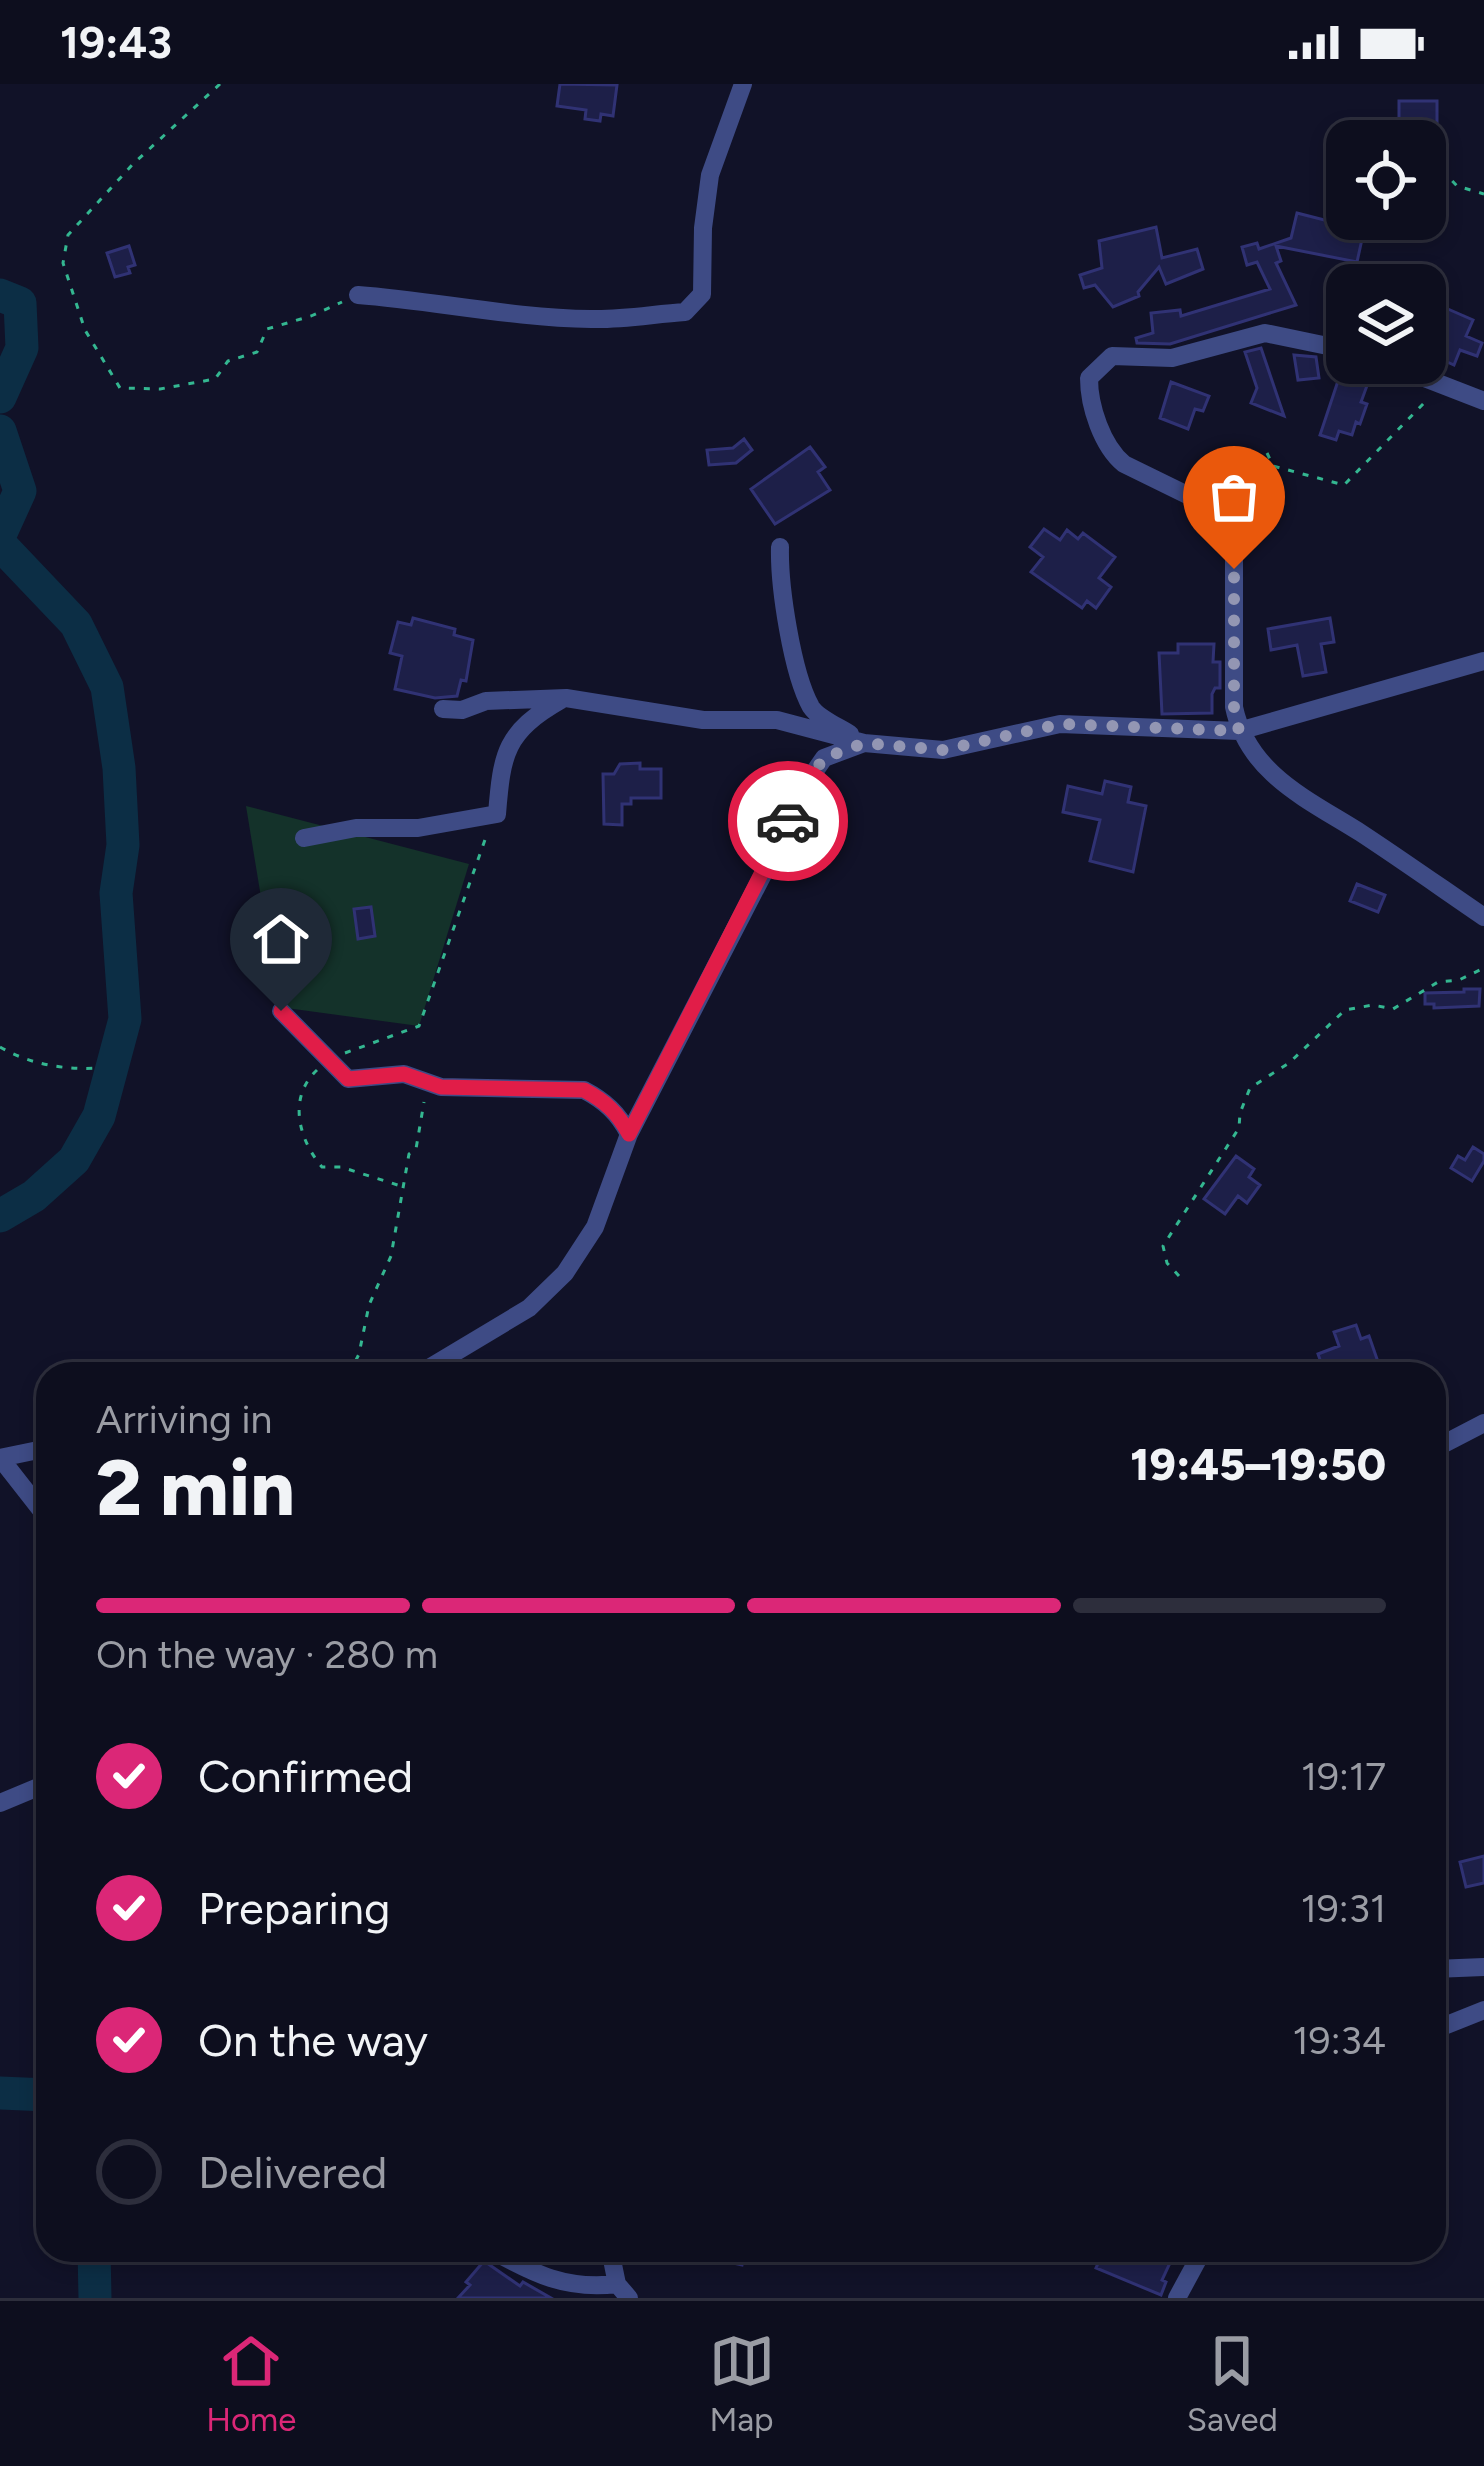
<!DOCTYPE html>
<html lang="en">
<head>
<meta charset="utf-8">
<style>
  :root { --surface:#0d0e1e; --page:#161727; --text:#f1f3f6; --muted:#9a9ca4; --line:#2d2e3c; --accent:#db2777 }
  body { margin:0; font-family:Figtree,sans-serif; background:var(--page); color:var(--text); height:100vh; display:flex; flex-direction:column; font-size:45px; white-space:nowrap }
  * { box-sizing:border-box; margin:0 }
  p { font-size:39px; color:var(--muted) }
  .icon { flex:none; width:66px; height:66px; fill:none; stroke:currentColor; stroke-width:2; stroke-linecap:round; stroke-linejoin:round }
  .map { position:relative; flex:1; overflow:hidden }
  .details { position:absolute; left:36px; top:1278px; width:1410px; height:900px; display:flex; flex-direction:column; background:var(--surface); border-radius:36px; box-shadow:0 6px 18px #0003,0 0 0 3px var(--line) }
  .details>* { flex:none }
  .controls { position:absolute; left:1326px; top:36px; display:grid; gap:24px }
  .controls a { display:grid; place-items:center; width:120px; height:120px; border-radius:24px; background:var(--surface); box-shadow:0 6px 18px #0003,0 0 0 3px var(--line); font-size:60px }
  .pin { position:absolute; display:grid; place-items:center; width:102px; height:102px; color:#fff; margin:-123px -51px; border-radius:50% 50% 50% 0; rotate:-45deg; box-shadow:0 0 12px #0007 }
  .pin .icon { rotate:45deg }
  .courier { position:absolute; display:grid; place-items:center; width:120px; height:120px; margin:-60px; border:9px solid #e11d48; border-radius:50%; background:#fff; color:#222; box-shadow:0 3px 15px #0007 }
  .overview em { font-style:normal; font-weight:800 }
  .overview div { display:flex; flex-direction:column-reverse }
  .overview { display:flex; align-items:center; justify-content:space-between; height:204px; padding:0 60px }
  h1 { font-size:78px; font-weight:800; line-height:90px }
  .bar { display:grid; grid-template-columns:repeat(4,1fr); gap:18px 12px; align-content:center; height:144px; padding:0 60px }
  .bar i { height:15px; border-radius:9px; background:var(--line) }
  .bar .on { background:var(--accent) }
  .bar p { grid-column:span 4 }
  ol { padding:0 60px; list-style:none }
  li { display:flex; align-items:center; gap:36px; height:132px }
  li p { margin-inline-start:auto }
  li .icon { padding:12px; border-radius:50%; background:var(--accent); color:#fff; stroke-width:4 }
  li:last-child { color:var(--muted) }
  li i { width:66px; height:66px; border:6px solid var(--line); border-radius:50% }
  .status { display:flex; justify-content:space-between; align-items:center; height:84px; padding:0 60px; background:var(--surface); direction:ltr }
  .status svg { height:33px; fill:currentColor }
  .tabs { display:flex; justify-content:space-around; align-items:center; height:168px; border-top:3px solid var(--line); background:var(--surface); font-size:33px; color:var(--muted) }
  .tabs a { display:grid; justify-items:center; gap:6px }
  .tabs .on { color:var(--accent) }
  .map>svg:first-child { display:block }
</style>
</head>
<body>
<div class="status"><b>19:43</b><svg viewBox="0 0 49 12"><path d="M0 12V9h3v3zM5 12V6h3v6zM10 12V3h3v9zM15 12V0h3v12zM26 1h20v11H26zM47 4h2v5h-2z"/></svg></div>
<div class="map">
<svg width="1484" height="2214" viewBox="0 0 1484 2214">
  <rect width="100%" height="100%" fill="#111228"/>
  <path fill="#14322a" d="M246,722L469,780L419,942L279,923Z"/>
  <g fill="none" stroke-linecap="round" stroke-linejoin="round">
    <path stroke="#0c2e45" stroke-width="33" d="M0,211L20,219L22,264L0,313
      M0,347L20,407L0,451
      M0,460L76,540L107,603L119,684L123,761L116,809L125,935L99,1032L74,1076L34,1112L0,1132
      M0,2009L48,2011
      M94,2166L95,2214"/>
  </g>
  <path fill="#1d1f48" stroke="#303274" stroke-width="3" d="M560,0L617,1L613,32L601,30L600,37L585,35L586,26L557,22Z
    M1399,17H1437V43H1399Z
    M1297,129L1364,146L1357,178L1276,162L1281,177L1276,179L1296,221L1170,260L1137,259L1136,254L1153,249L1151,229L1180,226L1181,232L1270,205L1257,178L1247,181L1242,163L1257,159L1259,165L1291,154Z
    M1156,143L1162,174L1197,165L1203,185L1166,200L1159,183L1138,208L1139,212L1113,223L1095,201L1084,204L1080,191L1102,184L1099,157Z
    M129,162L135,181L128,183L130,189L115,193L107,169Z
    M1441,222L1473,236L1466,252L1482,259L1477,272L1460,266L1454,281L1425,268Z
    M1261,264L1284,332L1251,319L1257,304L1245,268Z
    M1294,271L1316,273L1319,294L1298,296Z
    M1344,279L1372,288L1361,318L1367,320L1360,340L1356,338L1352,351L1339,347L1336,356L1320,351Z
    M1171,298L1209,312L1203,327L1195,325L1188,345L1160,334Z
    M744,355L752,366L736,379L709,381L707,366L733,364Z
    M810,363L825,383L818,388L830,406L775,440L751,405Z
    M1044,445L1060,456L1067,446L1078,455L1083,449L1115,473L1099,494L1111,503L1096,524L1087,517L1082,524L1031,488L1043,473L1030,463Z
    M413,534L455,545L454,551L473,556L466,597L461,596L457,612L435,614L395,605L402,572L390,569L398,538L411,541Z
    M1330,534L1334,558L1321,560L1326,588L1303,592L1297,561L1271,566L1268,545Z
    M1178,560H1214L1213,578H1220V604H1215L1212,610V629L1162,630L1159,569H1178Z
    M640,679V685H661V714H631V720H622V741L604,740L603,690H614L620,680Z
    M1105,697L1131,703L1128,718L1146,722L1133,788L1090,777L1100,736L1063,728L1068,702L1102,710Z
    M1357,800L1385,811L1378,828L1350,817Z
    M371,823L375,852L358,855L354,825Z
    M1464,905H1480L1479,922L1434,924V920H1425V909L1464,908Z
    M1473,1063L1484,1070V1077L1472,1097L1451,1084L1458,1072L1465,1076Z
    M1236,1072L1254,1085L1249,1093L1260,1101L1247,1119L1238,1112L1225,1130L1204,1115Z
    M1356,1241L1361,1255L1369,1252L1377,1275L1373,1277L1377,1290H1325L1318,1270L1339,1262L1334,1248Z
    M1484,1772V1799L1466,1803L1460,1778Z
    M701,2166H745L742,2181L701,2172Z
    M1104,2166H1176L1162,2196L1166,2198L1161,2211L1096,2184Z
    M484,2177L520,2202L523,2198L551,2214H458L470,2201L466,2198Z"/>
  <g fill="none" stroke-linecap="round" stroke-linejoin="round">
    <path stroke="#34b791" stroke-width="3" stroke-dasharray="6 9" stroke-linecap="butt" d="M220,0L133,80L68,151L63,179L85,246L120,304L160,305L215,295L228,277L257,268L267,245L311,232L342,218
      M1442,86L1457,102L1484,110
      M1267,369L1273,382L1344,401L1427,316
      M0,963C31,981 65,986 100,984
      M345,969L419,942L486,753
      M317,986C287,1014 299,1056 322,1083H341L404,1103
      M1179,1192L1167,1179L1163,1162L1239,1044L1240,1029L1250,1004L1289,979L1345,926L1373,921L1393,925L1438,898L1459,896L1484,884
      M349,1290L359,1270L369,1221L391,1172L409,1070L416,1065L424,1018"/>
    <path stroke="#3e4b85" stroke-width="18" d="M358,211C436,217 513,234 591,235C622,236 654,230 685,228L702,210L703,144L710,91L743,0
      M1347,266L1265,249L1172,274L1112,272L1089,294C1089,322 1102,362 1124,380L1216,425L1234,439V623C1248,690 1309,716 1361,749C1402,776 1443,805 1484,833
      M1386,279L1484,317
      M780,463C779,502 792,589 811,623C818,634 839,643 850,650
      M443,625L462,626L486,617L566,614L703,636H777L864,659L943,666L1060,640L1239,647L1484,577
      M304,754L356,744H418L497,730C502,669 505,648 561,616
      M281,927L348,995L404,990L441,1003L584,1006C605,1017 618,1029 629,1050
      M419,1290L529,1224L565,1189L595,1143L629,1050L772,773L803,704L824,674L864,659
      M1434,1365L1484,1339
      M0,1374L48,1364
      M1,1375L48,1435
      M0,1719L48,1699
      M1434,1885L1484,1883
      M1434,1946L1484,1926
      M491,2166C534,2190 566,2206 617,2200
      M610,2166L617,2200L629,2214
      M1177,2214L1203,2166"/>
  </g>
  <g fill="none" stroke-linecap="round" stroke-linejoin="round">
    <path stroke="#9396b3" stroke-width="12" stroke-dasharray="0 21.6" d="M788,737L803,704L824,674L864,659L943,666L1060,640L1239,647L1234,623V485"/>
    <path stroke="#e11d48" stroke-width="15" d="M281,927L348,995L404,990L441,1003L584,1006C605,1017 618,1029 629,1050L788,737"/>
  </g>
</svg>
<div class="controls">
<a><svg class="icon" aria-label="locate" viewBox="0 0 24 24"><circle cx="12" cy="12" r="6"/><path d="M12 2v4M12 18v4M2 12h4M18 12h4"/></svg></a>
<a><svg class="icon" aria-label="layers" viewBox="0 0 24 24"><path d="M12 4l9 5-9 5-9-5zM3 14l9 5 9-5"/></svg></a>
</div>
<div class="pin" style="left:1234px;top:485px;background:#ea580c"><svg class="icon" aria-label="bag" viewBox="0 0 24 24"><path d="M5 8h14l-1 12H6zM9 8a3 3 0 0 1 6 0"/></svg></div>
<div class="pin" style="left:281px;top:927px;background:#1f2937"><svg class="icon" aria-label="home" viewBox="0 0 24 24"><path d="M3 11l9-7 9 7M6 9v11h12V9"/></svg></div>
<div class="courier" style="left:788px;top:737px"><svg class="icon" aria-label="car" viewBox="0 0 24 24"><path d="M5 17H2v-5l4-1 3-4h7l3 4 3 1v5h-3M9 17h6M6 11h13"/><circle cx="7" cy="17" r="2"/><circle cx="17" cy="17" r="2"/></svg></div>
<section class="details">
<div class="overview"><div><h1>2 min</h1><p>Arriving in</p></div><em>19:45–19:50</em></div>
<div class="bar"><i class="on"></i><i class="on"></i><i class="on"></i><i></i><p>On the way · 280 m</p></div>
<ol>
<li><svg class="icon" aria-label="check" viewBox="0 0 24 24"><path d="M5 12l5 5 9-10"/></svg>Confirmed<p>19:17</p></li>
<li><svg class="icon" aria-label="check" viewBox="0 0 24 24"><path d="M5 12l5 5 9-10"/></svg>Preparing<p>19:31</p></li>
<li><svg class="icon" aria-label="check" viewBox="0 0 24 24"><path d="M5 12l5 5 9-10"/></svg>On the way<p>19:34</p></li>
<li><i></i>Delivered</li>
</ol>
</section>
</div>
<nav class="tabs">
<a class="on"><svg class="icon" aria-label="home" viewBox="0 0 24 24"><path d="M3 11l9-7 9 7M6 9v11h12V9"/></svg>Home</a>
<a><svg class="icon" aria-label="map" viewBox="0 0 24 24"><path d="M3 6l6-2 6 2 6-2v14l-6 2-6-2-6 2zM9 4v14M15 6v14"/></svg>Map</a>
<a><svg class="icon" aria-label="saved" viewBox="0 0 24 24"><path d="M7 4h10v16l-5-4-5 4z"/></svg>Saved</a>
</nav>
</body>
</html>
